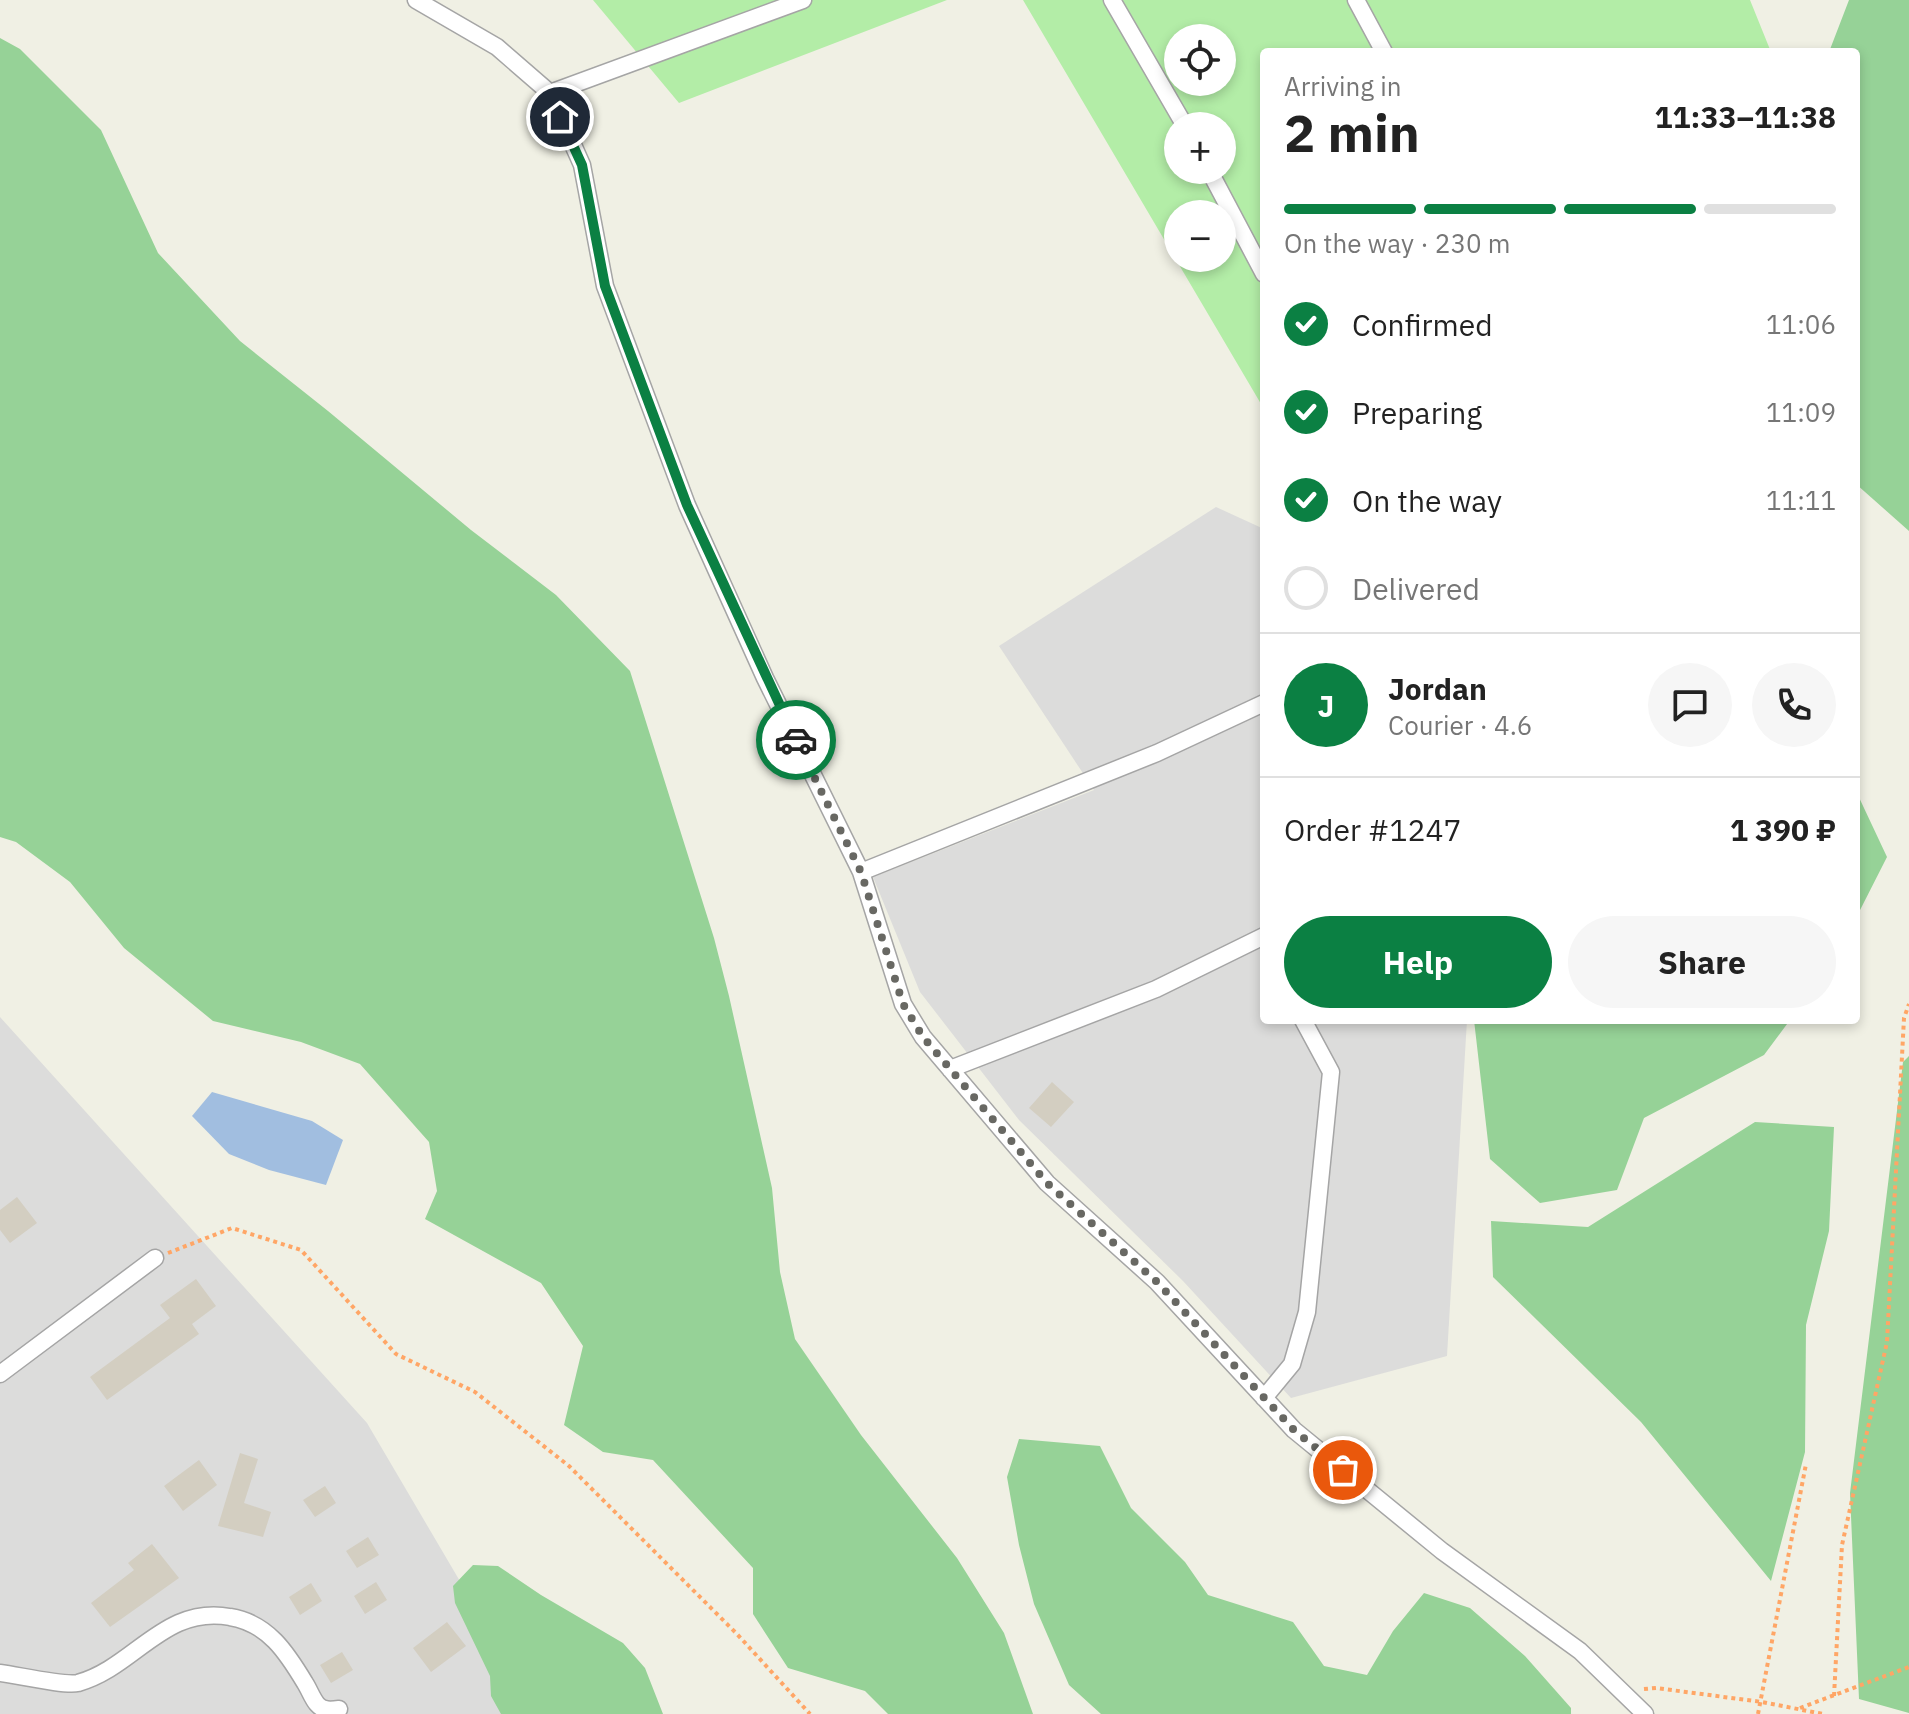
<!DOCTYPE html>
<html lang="en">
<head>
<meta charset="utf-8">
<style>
  :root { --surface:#fff; --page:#f6f6f6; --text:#222; --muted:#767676; --line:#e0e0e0; --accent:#0b8043 }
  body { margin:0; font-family:"IBM Plex Sans",sans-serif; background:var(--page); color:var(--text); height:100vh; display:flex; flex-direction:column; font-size:30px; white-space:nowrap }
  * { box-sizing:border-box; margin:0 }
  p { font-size:26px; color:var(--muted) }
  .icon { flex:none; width:44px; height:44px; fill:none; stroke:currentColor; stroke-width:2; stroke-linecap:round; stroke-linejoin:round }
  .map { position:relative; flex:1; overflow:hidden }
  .side { position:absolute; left:1260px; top:48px; width:600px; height:976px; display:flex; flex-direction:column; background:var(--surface); border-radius:8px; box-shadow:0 4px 12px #0003 }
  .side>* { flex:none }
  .tools { position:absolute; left:1164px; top:24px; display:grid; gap:16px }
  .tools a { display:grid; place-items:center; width:72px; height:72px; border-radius:50%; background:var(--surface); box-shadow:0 4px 12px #0003; font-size:40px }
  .pin { position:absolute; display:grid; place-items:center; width:68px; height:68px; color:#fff; margin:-34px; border:4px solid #fff; border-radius:50%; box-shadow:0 2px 8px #0007 }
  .courier { position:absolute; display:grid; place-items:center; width:80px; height:80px; margin:-40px; border:6px solid #0b8043; border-radius:50%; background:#fff; color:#222; box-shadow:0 2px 10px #0007 }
  .head em { font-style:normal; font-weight:700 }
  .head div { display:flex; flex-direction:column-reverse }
  .head { display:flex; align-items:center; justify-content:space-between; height:136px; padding:0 24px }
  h1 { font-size:52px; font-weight:700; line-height:60px }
  .bar { display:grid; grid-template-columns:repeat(4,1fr); gap:12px 8px; align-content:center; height:96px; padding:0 24px }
  .bar i { height:10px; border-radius:6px; background:var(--line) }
  .bar .current { background:var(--accent) }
  .bar p { grid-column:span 4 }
  .line { display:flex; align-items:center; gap:20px; padding:0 24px; border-top:2px solid var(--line) }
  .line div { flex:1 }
  .round { display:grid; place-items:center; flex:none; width:84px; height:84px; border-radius:42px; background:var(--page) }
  ol { padding:0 24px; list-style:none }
  li { display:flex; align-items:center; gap:24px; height:88px }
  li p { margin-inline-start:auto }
  li .icon { padding:8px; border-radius:50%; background:var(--accent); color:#fff; stroke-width:4 }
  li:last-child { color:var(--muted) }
  li i { width:44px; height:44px; border:4px solid var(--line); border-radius:50% }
  .action { display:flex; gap:16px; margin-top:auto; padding:16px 24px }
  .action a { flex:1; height:92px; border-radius:48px; background:var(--accent); color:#fff; font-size:32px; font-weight:700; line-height:92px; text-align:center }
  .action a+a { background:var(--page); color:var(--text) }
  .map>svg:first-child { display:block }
</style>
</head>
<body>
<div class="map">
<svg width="1909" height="1714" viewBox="0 0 1909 1714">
  <rect width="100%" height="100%" fill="#f0f0e4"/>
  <path fill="#dcdcdb" d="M1216,507L1264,529V1020H1467L1447,1356L1291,1398L1183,1281L1019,1120L920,992L873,877L1094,790L999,646Z
    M0,1017L367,1423L538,1714H0Z"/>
  <path fill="#b3eda7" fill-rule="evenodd" d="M593,0H947L679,103Z
    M1023,0H1750L1771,52H1264V409ZM1178,38H1222V82H1178ZM1178,126H1222V170H1178ZM1178,214H1222V258H1178Z"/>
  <path fill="#96d297" d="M1849,0H1909V531L1856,484V52H1829Z
    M0,38L20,49L101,130L158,253L240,341L328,411L471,530L556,595L630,671L714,938L729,996L772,1188L780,1272L795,1339L861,1435L957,1558L1004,1633L1033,1714H888L865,1691L788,1668L753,1614V1568L653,1460L603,1452L564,1425L583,1346L541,1283L425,1219L437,1191L429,1142L360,1064L301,1042L213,1021L124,948L70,882L16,842L0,837Z
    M1856,791L1887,857L1856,918Z
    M1474,1020H1790L1764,1055L1644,1118L1617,1190L1540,1203L1490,1159Z
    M1909,1056V1713L1859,1699L1850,1493L1903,1062Z
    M1755,1122L1834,1127L1829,1231L1806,1325L1805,1452L1771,1581L1641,1422L1493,1277L1491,1221L1588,1227Z
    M1019,1439L1100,1446L1131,1508L1185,1562L1208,1595L1293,1622L1324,1666L1367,1675L1393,1631L1424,1593L1470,1608L1525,1656L1571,1708V1714H1101L1069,1685L1034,1604L1019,1545L1007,1477Z
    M473,1565L498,1566L541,1595L623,1643L645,1668L663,1714H501L491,1696L490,1676L455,1603L453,1586Z"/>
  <path fill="#a1bee0" d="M212,1092L312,1121L343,1140L326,1185L269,1170L229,1154L192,1116Z"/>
  <path fill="#d3cec1" d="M1052,1082L1074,1102L1051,1127L1029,1108Z
    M17,1197L37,1223L10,1243L0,1230V1210Z
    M196,1279L216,1306L192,1324L199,1334L107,1400L90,1377L170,1318L160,1305Z
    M240,1453L258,1459L244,1503L271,1512L263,1537L218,1526Z
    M199,1460L217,1485L183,1511L164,1486Z
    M325,1486L336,1503L315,1517L303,1500Z
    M368,1537L379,1555L357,1568L346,1551Z
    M152,1544L179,1578L110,1627L91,1603L134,1570L128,1563Z
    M376,1582L387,1600L365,1614L354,1596Z
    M311,1583L322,1601L300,1615L289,1597Z
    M447,1622L466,1646L431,1672L413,1648Z
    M342,1652L353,1670L331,1683L320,1665Z"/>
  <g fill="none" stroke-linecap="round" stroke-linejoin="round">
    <defs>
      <path id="street" d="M416,0L497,47L550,93L582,165L605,286L687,505L765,678L861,872L903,1004L923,1037L1047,1183L1157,1282L1294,1430L1442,1551L1580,1651L1645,1714
        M1112,0L1185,126
        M1356,0L1384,52
        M550,93L803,0
        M1209,170L1264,274
        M861,872L1157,753L1264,703
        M950,1069L1156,989L1264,936
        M0,1374L155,1258
        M1264,1398L1292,1364L1307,1312L1331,1072L1303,1020
        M0,1673C17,1675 64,1686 78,1683C135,1667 164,1605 230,1617C268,1623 287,1653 305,1683C309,1689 312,1698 317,1704C323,1711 331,1710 339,1709"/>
    </defs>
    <use href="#street" stroke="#a5a5a5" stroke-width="19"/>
    <path stroke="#ffa666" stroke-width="4" stroke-dasharray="4 4" stroke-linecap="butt" d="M168,1253L232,1228L301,1250L396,1354L475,1392L569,1466L737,1634L810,1714
      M1644,1689L1656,1688L1762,1702L1823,1714
      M1834,1696L1842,1545L1887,1342L1904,1018L1909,1004
      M1800,1708L1909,1667
      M1758,1714L1806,1464"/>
    <use href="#street" stroke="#fff" stroke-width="16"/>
  </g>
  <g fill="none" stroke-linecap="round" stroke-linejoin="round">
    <path stroke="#686863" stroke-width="8" stroke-dasharray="0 14.4" d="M796,740L861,872L903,1004L923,1037L1047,1183L1157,1282L1294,1430L1343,1470"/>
    <path stroke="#0b8043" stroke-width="10" d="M560,117L582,165L605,286L687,505L796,740"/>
  </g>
</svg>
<div class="tools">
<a><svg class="icon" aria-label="locate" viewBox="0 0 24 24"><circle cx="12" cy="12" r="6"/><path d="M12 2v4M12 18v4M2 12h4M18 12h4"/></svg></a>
<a>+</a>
<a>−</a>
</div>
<div class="pin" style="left:1343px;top:1470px;background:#ea580c"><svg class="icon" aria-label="bag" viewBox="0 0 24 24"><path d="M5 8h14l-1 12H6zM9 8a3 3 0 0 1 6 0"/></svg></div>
<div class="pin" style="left:560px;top:117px;background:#1f2937"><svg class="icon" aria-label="home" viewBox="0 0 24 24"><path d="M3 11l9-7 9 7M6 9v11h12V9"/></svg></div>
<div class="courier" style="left:796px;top:740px"><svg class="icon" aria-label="car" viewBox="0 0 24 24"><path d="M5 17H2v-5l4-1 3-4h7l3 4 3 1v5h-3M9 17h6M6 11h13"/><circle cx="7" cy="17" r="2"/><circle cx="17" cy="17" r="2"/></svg></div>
<section class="side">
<div class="head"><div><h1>2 min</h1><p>Arriving in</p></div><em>11:33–11:38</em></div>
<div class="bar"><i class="current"></i><i class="current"></i><i class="current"></i><i></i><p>On the way · 230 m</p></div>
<ol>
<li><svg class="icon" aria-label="check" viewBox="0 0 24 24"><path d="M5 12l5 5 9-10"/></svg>Confirmed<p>11:06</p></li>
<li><svg class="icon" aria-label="check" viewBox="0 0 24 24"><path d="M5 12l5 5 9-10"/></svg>Preparing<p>11:09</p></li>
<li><svg class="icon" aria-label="check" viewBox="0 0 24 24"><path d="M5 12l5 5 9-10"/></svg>On the way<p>11:11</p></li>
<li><i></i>Delivered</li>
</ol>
<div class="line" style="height:144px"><b class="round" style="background:var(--accent);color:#fff">J</b><div><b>Jordan</b><p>Courier · 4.6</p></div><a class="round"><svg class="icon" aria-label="chat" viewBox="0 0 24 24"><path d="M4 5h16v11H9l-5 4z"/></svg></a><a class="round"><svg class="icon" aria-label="phone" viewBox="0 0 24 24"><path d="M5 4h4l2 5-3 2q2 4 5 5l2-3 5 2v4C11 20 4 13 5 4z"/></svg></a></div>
<div class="line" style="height:104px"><div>Order #1247</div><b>1 390 ₽</b></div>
<div class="action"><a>Help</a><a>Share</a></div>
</section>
</div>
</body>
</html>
